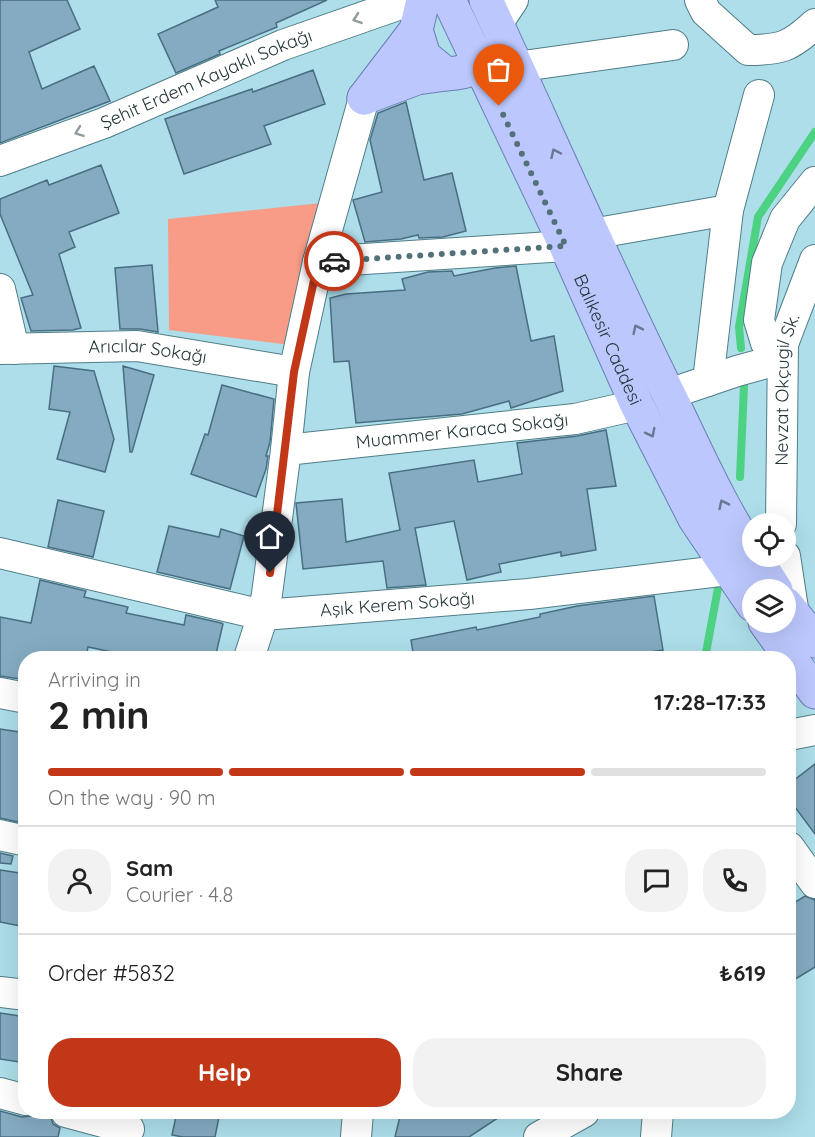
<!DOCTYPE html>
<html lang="en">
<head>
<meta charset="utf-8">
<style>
  :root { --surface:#fff; --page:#f2f2f2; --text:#222; --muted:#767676; --line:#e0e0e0; --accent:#c13717 }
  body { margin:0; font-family:Quicksand,sans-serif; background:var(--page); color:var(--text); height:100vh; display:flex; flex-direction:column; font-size:22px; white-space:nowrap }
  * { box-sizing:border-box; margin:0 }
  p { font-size:20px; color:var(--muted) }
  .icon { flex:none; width:33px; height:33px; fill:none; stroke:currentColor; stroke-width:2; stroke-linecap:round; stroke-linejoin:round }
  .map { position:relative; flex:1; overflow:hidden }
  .details { position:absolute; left:18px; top:651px; width:778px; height:468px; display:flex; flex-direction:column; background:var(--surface); border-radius:24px; box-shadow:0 6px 24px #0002 }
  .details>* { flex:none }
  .fabs { position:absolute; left:742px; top:513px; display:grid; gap:12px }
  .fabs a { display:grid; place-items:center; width:54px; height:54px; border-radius:50%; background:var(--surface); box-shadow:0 6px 24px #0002; font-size:30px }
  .pin { position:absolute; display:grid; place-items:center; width:51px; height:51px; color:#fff; margin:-62px -26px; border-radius:50% 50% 50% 0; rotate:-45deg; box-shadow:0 0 6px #0007 }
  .pin .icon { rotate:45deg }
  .courier { position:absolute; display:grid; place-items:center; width:60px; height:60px; margin:-30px; border:4px solid #c13717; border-radius:50%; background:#fff; color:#222; box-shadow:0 2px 8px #0007 }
  .head em { font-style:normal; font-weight:700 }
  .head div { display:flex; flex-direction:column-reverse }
  .head { display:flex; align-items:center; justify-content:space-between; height:102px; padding:0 30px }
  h1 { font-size:39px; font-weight:700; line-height:45px }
  .bar { display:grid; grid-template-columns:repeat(4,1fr); gap:9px 6px; align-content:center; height:72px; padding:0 30px }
  .bar i { height:8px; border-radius:4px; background:var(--line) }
  .bar .selected { background:var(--accent) }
  .bar p { grid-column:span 4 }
  .line { display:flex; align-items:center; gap:15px; padding:0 30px; border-top:2px solid var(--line) }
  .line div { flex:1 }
  .round { display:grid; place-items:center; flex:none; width:63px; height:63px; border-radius:24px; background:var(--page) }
  .action { display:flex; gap:12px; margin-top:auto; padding:12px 30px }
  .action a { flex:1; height:69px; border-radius:24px; background:var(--accent); color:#fff; font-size:24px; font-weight:700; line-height:69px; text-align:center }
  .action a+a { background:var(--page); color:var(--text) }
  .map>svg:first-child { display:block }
</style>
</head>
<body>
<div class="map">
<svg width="815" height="1137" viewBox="0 0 815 1137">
  <rect width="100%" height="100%" fill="#addee9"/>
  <path fill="#f99c87" d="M322,203L291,345L169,330L168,219Z"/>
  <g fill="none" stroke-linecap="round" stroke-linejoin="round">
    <path stroke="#4dd182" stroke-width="8" d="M741,348L739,327L758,217L815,132
      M740,477L744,386
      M705,658L718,588"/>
  </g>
  <path fill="#84abc1" stroke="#496e82" stroke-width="1.5" d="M0,0H67L80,29L29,52L42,89L94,66L110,101L0,143Z
    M215,0H327L276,23L277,27L219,51L220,54L176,73L158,34L218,7Z
    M313,70L325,104L264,126L271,144L184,174L165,119L252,89L253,92Z
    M406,102L424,180L452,173L466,231L443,237L419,238L418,235L401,239L365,242L353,200L382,192L370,140L378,113Z
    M101,165L119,213L69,232L75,247L59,254L81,328L73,330L31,331L21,298L33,295L0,214V199L47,180L49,185Z
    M152,265L158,332L140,329H120L115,268Z
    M516,266L531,341L554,336L563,391L511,408L509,401L462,414L356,423L349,361L334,362L330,298L346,294L405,290L402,279L428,272L452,271L454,276L495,268Z
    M54,366L94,371L114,439L105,472L57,459L70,412L49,409Z
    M123,366L154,375L132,452H130Z
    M222,385L274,399L270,442L266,456H268L266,469L256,497L191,474L205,434L208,435Z
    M606,430L616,486L587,489L596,550L561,556V552L499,564L501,572L467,580L454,521L415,528L426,585L387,588L383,561L303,569L296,503L342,499L346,542L400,530L389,473L474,460L478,482L522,474L517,443L577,436Z
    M58,500L104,511L93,557L48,547Z
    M169,526L219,537L221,529L244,536L230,589L157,572Z
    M40,580L86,591L84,597L128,607L126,613L184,625L186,615L221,623L223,624L215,658H140L88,647L86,658H26V680L0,676V617L31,623Z
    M654,596L663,650L611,658H599L598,653L574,658H414L411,640L476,627L477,630L540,617V614L577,606Z
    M0,729L26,733V780L18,822L0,818Z
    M815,764V834L789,799V784Z
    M0,853L13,856L11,864L0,863Z
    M0,870L26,874V927L0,922Z
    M805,896L815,900V967L789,983V906Z
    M0,1013L26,1017V1063L0,1059Z
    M0,1111L22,1117L31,1116L39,1112H49L53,1124L60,1128L58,1137H0Z
    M177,1112H220L215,1137H183L172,1135Z
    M401,1112H507L469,1137H395Z"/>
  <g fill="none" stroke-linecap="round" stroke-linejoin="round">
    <defs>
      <g id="minor">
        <path d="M700,0L706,12L748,50C781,50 790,47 815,24"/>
        <path d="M497,24L513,0"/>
        <path d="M516,67L673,45"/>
        <path id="s1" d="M0,161L104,123L283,45L412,0"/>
        <path d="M592,234L728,210"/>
        <path d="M318,262L566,246"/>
        <path d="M0,289L14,349"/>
        <path id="s2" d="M0,349L137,346L294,372"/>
        <path d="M708,381L728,210L759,95"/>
        <path d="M669,394L737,371L781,359L766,343L759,320L767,263L785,219L815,182"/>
        <path id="s3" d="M286,450L575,419L637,405"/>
        <path id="s4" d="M781,524L783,344L815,260"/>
        <path id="s5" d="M0,553L263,615L529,594L728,570"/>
        <path d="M785,556L794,615"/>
        <path d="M249,658L263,615L267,594L286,450L294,372L318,262L364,98"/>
        <path d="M0,693L26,698"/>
        <path d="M789,735L815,730"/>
        <path d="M0,835L26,841"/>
        <path d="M789,847L815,883"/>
        <path d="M0,992L26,995"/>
        <path d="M0,1093L26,1100"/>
        <path d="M66,1112L129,1129"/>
        <path d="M356,1137L358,1112"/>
        <path d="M539,1137L584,1112"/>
        <path d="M656,1137L658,1112"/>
      </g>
      <g id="major">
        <path id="s6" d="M449,0L566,246L637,405L695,519L753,605"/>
        <path d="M486,0C546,130 603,261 666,389C694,445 718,503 753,555"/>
        <path d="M416,30L424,56L446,74C465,73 484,68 495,51"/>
        <path d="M364,98L416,30L423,0"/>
        <path d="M364,98L417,78L446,74"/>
        <path d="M754,556L776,590"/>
        <path d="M786,604L815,641"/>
        <path d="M765,622L815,692"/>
      </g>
    </defs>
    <use href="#minor" stroke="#507e88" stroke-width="32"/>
    <use href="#major" stroke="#6a7db8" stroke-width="35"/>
    <use href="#minor" stroke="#fff" stroke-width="30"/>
    <use href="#major" stroke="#bcc7fd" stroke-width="33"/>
  </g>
  <defs><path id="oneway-chevron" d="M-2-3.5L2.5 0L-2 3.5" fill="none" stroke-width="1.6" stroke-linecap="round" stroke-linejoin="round" transform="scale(1.5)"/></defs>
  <g stroke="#919b9d">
    <use href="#oneway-chevron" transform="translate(357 19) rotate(161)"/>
    <use href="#oneway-chevron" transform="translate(79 132) rotate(160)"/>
  </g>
  <g stroke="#687892">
    <use href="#oneway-chevron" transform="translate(555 153) rotate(-115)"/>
    <use href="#oneway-chevron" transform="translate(637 329) rotate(-116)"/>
    <use href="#oneway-chevron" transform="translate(651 433) rotate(63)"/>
    <use href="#oneway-chevron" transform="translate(723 504) rotate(-116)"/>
  </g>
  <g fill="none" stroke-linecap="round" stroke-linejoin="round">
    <path stroke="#537178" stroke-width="6" stroke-dasharray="0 10.8" d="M334,261L566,246L499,106"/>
    <path stroke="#c13717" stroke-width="8" d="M270,573L294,372L318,262L334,261"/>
  </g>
  <g text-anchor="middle" stroke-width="6" stroke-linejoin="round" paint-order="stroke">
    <g font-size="18" fill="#23373b" stroke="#e6f9fe">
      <text dy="6" stroke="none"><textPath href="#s1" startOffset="222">Şehit Erdem Kayaklı Sokağı</textPath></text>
      <text dy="6" stroke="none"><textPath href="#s6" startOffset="375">Balıkesir Caddesi</textPath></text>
      <text dy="6" stroke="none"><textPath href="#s2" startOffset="148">Arıcılar Sokağı</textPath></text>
      <text dy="6" stroke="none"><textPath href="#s4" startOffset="135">Nevzat Okçugil Sk.</textPath></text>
      <text dy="6" stroke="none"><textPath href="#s3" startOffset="177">Muammer Karaca Sokağı</textPath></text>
      <text dy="6" stroke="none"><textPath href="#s5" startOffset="405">Aşık Kerem Sokağı</textPath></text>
    </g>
  </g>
</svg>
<div class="fabs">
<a><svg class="icon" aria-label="locate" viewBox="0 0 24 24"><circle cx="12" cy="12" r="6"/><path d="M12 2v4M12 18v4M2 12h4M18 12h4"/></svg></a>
<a><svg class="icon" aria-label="layers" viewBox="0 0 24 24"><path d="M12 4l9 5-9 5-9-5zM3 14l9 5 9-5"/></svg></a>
</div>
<div class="pin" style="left:499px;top:106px;background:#ea580c"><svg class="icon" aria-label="bag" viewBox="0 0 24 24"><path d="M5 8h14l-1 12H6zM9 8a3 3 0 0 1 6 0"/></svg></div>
<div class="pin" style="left:270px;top:573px;background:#1f2937"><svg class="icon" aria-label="home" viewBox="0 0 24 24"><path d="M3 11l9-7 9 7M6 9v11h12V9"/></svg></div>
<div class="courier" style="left:334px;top:261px"><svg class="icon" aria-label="car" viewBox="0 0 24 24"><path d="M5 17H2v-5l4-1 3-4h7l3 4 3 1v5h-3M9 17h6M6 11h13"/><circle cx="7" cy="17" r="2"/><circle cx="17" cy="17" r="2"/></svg></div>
<section class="details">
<div class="head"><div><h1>2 min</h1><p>Arriving in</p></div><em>17:28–17:33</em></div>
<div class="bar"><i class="selected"></i><i class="selected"></i><i class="selected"></i><i></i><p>On the way · 90 m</p></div>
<div class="line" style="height:108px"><a class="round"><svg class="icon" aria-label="person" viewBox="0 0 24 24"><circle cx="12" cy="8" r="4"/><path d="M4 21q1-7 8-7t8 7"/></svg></a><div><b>Sam</b><p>Courier · 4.8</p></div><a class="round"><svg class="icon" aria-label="chat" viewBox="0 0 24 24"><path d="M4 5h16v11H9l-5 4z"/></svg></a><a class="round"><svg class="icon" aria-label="phone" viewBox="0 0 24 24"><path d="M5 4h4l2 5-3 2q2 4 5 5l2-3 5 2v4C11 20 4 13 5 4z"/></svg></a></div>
<div class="line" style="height:78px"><div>Order #5832</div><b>₺619</b></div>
<div class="action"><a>Help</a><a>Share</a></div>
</section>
</div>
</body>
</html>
